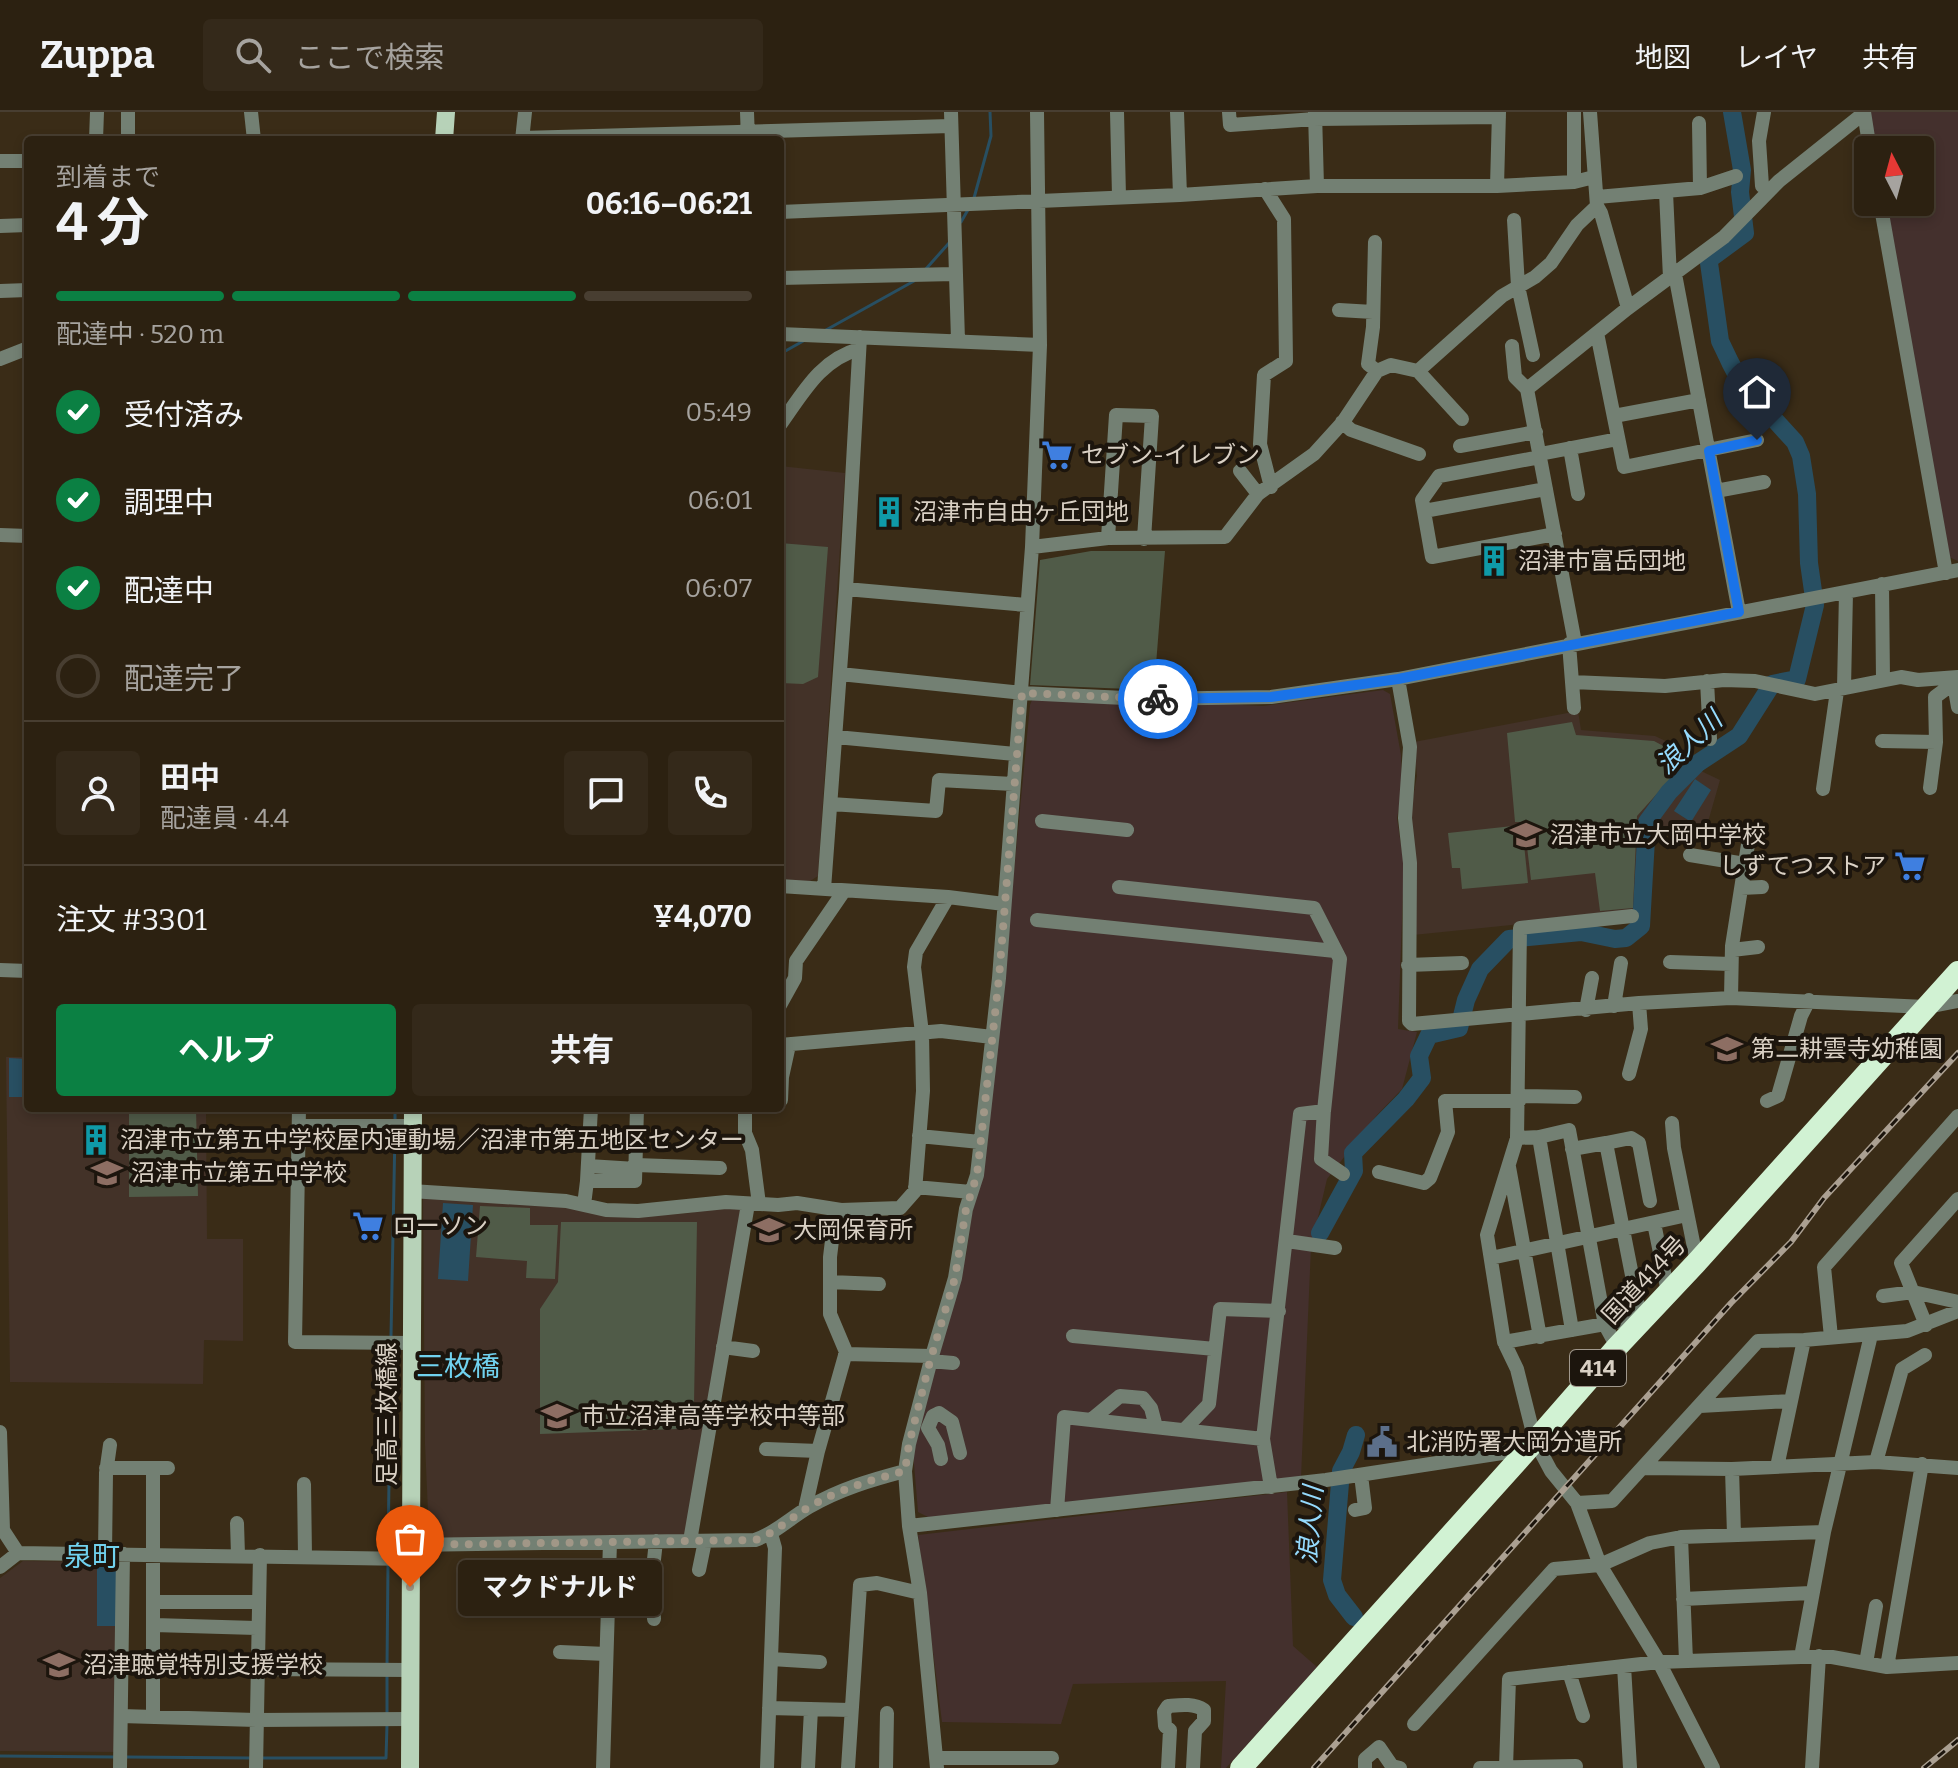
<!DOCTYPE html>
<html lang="ja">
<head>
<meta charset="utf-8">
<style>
  :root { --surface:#2c2111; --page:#34291a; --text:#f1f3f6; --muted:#a6a39f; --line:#483e31; --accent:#0b8043 }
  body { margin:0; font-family:Bitter,"Noto Sans JP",serif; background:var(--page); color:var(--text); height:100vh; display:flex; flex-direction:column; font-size:30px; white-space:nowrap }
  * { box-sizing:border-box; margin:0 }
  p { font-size:26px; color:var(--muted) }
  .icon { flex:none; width:44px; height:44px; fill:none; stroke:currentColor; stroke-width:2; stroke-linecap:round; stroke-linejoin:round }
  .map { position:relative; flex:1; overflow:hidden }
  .sheet { position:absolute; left:24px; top:24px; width:760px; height:976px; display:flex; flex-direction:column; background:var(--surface); border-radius:8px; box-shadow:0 4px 12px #0003,0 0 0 2px var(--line) }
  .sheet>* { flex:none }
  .needle { width:52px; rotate:354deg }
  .tools { position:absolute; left:1854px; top:24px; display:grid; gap:16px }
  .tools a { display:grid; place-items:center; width:80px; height:80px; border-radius:8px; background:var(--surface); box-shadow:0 4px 12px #0003,0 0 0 2px var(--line); font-size:40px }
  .pin { position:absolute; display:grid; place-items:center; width:68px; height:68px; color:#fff; margin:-82px -34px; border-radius:50% 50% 50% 0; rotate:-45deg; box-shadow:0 0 8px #0007 }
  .pin .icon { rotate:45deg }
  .courier { position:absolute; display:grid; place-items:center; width:80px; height:80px; margin:-40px; border:6px solid #1a73e8; border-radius:50%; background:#fff; color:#222; box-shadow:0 2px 10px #0007 }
  .bubble { position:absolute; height:56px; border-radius:8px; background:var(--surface); box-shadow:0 4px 12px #0003,0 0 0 2px var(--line); font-size:26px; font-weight:700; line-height:56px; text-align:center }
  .headline em { font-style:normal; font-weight:700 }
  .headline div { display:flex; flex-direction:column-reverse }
  .headline { display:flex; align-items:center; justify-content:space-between; height:136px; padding:0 32px }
  h1 { font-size:52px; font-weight:700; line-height:60px }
  .bar { display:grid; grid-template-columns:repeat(4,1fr); gap:12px 8px; align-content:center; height:96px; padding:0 32px }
  .bar i { height:10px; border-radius:6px; background:var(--line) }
  .bar .on { background:var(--accent) }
  .bar p { grid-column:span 4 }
  .line { display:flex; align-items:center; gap:20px; padding:0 32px; border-top:2px solid var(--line) }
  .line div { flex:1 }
  .round { display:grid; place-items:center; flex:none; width:84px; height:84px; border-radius:8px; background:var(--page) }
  ol { padding:0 32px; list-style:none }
  li { display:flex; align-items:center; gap:24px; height:88px }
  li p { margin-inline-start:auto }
  li .icon { padding:8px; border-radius:50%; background:var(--accent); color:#fff; stroke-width:4 }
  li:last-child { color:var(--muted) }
  li i { width:44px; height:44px; border:4px solid var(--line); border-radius:50% }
  .primary-button { display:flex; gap:16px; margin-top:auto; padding:16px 32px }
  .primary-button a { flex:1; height:92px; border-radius:8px; background:var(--accent); color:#fff; font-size:32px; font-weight:700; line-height:92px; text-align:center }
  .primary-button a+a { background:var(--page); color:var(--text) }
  header { display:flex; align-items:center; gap:48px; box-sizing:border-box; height:112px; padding:0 40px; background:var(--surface); border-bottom:2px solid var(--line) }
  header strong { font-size:38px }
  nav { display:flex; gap:44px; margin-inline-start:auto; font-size:28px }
  .search { width:560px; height:72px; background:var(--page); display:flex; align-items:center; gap:20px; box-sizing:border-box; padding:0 28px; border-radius:8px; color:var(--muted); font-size:30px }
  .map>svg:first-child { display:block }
</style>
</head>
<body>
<header>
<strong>Zuppa</strong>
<div class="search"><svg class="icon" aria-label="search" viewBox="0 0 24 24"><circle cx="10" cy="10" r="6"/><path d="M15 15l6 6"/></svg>ここで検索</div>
<nav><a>地図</a><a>レイヤ</a><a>共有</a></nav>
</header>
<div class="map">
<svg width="1958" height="1656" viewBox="0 0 1958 1656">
  <rect width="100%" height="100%" fill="#3a2c17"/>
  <path fill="#44302d" d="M1868,0H1958V449L1949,445L1884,90H1920V38H1875Z
    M1383,578L1390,582L1401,643L1402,681L1397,706L1404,753L1398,917L1417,920L1402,977L1377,1003L1327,1067L1311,1135L1301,1366L930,1406L918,1400L913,1340L966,1143L998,926L1030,593L1034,583L1263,594Z
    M1287,1380L1293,1534L1317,1555L1226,1656H1221L1226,1569L1073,1572L1061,1612L942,1610L918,1423Z"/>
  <path fill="#433228" d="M780,354L845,361L818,764L807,771L780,769Z
    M1578,599L1581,618L1655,624L1697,644L1701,659L1720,668L1708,710L1692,737L1641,707L1638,800L1413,823L1409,706L1417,664L1414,630Z
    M6,945H28V996H206L207,1127H243V1229L204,1228L203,1272L10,1270Z
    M423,1085L565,1093L638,1105L690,1101L706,1097H743L689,1418L684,1423L433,1427L429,1422L425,1332Z
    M23,1449L117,1450V1640L0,1639V1466Z"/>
  <path fill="#505b48" d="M780,431L828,435L818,565L803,572L780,571Z
    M1091,439H1165L1154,578L1030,573L1040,448Z
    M1572,610L1576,623L1654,629L1688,647L1637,704L1633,796L1600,799L1595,761L1531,768L1524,710H1515L1507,621Z
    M1522,713L1528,771L1462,777L1460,756H1452L1448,721Z
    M129,996H196L198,1084L129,1085Z
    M480,1094L530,1096V1113H558L555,1167L526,1166L527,1149L476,1145Z
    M561,1110H697L694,1293L678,1317L540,1322V1197L558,1170Z"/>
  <path fill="#284f62" d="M1695,667L1711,678L1691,710L1674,699Z
    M9,946L28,947V985H9Z
    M443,1091L473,1093L468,1169L438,1167Z
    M97,1453H116V1514H97Z"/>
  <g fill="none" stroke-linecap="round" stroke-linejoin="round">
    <path stroke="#284f62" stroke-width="3" d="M974,86L991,24L990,0
      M961,110L969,96
      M925,158L949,131
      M826,218L914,169
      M780,242L805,228
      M395,1008V996
      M391,1224L395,1020
      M388,1438L391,1235
      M387,1554L388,1453
      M387,1602V1561
      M0,1644L115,1645
      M127,1645L251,1646
      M263,1646H386L387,1613"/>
    <path stroke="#284f62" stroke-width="18" d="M1320,1121L1354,1059L1353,1041L1406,987L1422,966L1419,944L1429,923L1459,916L1466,888L1480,857L1509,827L1581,820L1615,827L1626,826L1641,814L1647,710L1669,680L1698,651L1739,624L1772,572L1797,567L1815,493L1809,451L1807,382L1801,344L1795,330L1774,307L1755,298L1730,250L1720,229L1709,151L1711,146L1745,121L1740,80L1742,58L1732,0
      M1354,1505L1337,1483L1332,1468L1341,1359L1351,1340L1356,1323"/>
    <path stroke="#738073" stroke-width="14" d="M251,0L254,28
      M747,0L748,28
      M951,0L958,228
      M1117,0L1119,84
      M1177,0L1180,83
      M1229,0L1230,13L1315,7L1499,5
      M1315,0L1317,74
      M1574,0V70
      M1590,0L1597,94L1601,101L1628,196
      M1864,0L1870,38
      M1699,11L1700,76
      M522,26L951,14
      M96,28L97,0
      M128,28V0
      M522,28L525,0
      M0,49H28
      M1497,74L1499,0
      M1762,74L1759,29L1764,0
      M1265,77L1284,107L1286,249L1264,263L1260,332L1271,375
      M1666,80L1670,166
      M1597,85L1700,76L1736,64
      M1880,90L1946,461
      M780,100L1180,83L1317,74H1497L1574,70L1594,65
      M1514,108L1518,174L1533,243
      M0,114L28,113
      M1375,130L1373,215L1368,252L1377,259
      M1675,162L1739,500
      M780,166L954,162
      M0,179L28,178
      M1339,198L1373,200
      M1597,221L1624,355L1757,328
      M780,222L1040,233
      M1512,234L1515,265L1527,277
      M0,247L28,236
      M1418,259L1462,307
      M1614,304L1699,288
      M1342,310L1351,318L1419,342
      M780,313C803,281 820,248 859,237
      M1460,334L1536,320
      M1570,336L1578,382
      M1540,342L1618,327
      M1540,345L1439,364L1422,388L1432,445L1555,422
      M1240,359L1258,382
      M1716,379L1764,370
      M1424,399L1546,377
      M0,423L28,424
      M1108,426L1116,303L1152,304L1144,427
      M1032,435L1108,426L1225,425L1258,382L1314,342L1343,310L1377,259L1391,253L1418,259L1502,184L1535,165L1551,151L1577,113L1597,94
      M1882,472L1883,568
      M846,477L1026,493
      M1575,531L1527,277L1628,196L1724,125L1779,69L1864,1
      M1569,532L1572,570L1665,574L1724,568L1755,569L1815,582L1901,565L1918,568L1958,565
      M840,562L1022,581L1145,587L1271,585L1398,567L1958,458
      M1953,566L1958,595
      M1398,567L1410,635L1405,706L1410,751L1409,909L1412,912L1639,891L1731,886L1926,895L1958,889
      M1707,569L1710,627
      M1572,570L1574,596
      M1844,576L1846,480
      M836,625L1015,642
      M1882,629L1936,630
      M1930,676L1936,630L1935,585L1954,571
      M1823,677L1837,579
      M831,692L936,699L939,668L1013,672
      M1042,709L1127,718
      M1690,743L1745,752
      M780,774L948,785L1004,792
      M1741,776L1762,775
      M824,777L846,477L860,225
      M1632,804L1520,816L1517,1026L1487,1123L1504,1230L1517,1257L1535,1329L1551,1359L1577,1391L1600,1453L1659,1550L1713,1656
      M1037,808L1335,839
      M1732,838L1758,835
      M1670,850L1731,852
      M1408,853L1462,851
      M0,858L28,859
      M1731,886L1732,834L1749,726
      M780,893L795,866L796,849L844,779
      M1614,894L1621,851
      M1586,898L1592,866
      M780,933L941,919L992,925
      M1629,962L1641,917L1639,891
      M1519,984L1575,985
      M781,988L782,965L789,933
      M1767,989L1778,984L1801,904L1809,888
      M299,996L295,1230L411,1231
      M745,996V1021L752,1038L759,1092
      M1324,997L1321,1047L1343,1062
      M1672,1011L1674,1036L1697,1150
      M299,1014H413
      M919,1024L980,1030
      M1539,1025L1572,1218
      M1517,1026L1539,1025L1569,1018L1605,1213L1617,1235
      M1572,1037L1606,1031
      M636,1053L720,1056
      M588,1054L636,1057
      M1509,1055L1540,1225
      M1379,1060L1424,1071L1430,1066L1448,1020L1445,989H1519
      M587,1069L591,996
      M915,1075L971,1080
      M411,1079L566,1089L606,1098L638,1099L726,1090L778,1093L797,1091L841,1098
      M584,1093L587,1069H635L637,996
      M1654,1111L1668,1180
      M1287,1129L1335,1136
      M1491,1146L1687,1103
      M830,1170L879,1172
      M1883,1184L1913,1180L1958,1190
      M1641,1209L1606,1031L1631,1026L1639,1031L1650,1089
      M1926,1213L1901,1151L1958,1087
      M1073,1224L1215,1237
      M1831,1225L1824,1155L1958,1004
      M1504,1230L1639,1206
      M723,1235L753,1239
      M845,1242L932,1244
      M930,1249L953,1251
      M1700,1294L1790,1289
      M1091,1308L1120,1284L1143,1286L1151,1296L1156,1315
      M1184,1318L1209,1292L1220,1197L1279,1199
      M0,1320L3,1418L18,1441
      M1263,1327L1271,1375
      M766,1337L818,1339
      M941,1347L938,1333L928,1316L933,1304L939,1301L952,1310L960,1341
      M1876,1350L1902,1257L1925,1243
      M1777,1355L1804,1228
      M106,1356H168
      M153,1356V1604
      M1643,1356L1732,1357L1876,1350L1958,1356
      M1732,1357L1734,1423
      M304,1372L305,1444
      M1577,1391L1612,1389L1758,1229L1804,1228L1907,1219L1958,1199
      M805,1397L818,1339L846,1240L830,1202V1145L834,1112L841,1098L900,1096L915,1079L923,979L922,921L914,855L916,840L948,785
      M1057,1398L1064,1305L1263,1327L1300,1002L1324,999L1340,847L1314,796L1119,775
      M1355,1398L1365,1396L1361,1363
      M237,1411L238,1443
      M909,1414L1326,1368L1528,1337
      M1681,1425L1686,1549
      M690,1429L748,1092
      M410,1433L755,1428C776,1421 790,1406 809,1395C840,1377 871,1368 905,1359
      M105,1442L106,1361L110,1333
      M0,1455L18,1441L410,1447
      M699,1458L705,1429
      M1683,1487L1811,1481
      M154,1490H259
      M654,1507L652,1466L656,1429
      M154,1513L258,1516
      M560,1540L606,1542
      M1801,1545L1824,1420L1871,1223
      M771,1547L820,1550
      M1866,1551L1876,1494
      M154,1552H257
      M1624,1554L1630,1656
      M1887,1555L1922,1352
      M257,1557L409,1558
      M1569,1560L1583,1604
      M769,1596L850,1598
      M121,1604L257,1608L409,1607
      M1414,1612L1554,1457L1600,1453L1650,1431L1681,1425L1824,1420
      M936,1646H1052
      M1506,1655L1509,1567L1659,1550L1801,1545H1832L1887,1555L1958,1551
      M120,1656L123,1442
      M256,1656L260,1443
      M603,1656L610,1430
      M767,1656L775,1436L771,1422
      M808,1656L811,1597
      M848,1656L860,1473L877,1471L920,1481
      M886,1656L887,1601
      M937,1656L920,1481L909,1414L905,1359L909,1332L932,1244L955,1166L966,1097L977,1063L999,866L1032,435L1040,233L1037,0
      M1168,1656L1170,1618L1165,1614L1164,1600L1168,1594C1180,1593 1194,1591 1204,1598V1609L1195,1619L1193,1656
      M1365,1656V1647L1379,1635L1392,1654L1400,1656
      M1480,1656L1576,1654
      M1812,1656L1819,1544"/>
    <path stroke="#b7d2b8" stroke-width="18" d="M444,28L446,0
      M410,1656L413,996"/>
    <path stroke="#d1f2d3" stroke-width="22" d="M1241,1656L1528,1337L1617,1235L1697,1150L1958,860"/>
    <defs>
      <path id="rail" d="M1314,1656L1731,1191L1791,1130L1824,1086L1958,941
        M1924,1656L1958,1628"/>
    </defs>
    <use href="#rail" stroke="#aba092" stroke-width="6"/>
    <use href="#rail" stroke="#1c150d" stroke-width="3" stroke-dasharray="9" stroke-linecap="butt"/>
  </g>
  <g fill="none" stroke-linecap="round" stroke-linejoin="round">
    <path stroke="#a19787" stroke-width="8" stroke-dasharray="0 14.4" d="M410,1475V1433L755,1428C776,1421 790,1406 809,1395C840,1377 871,1368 905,1359L909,1332L930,1249L955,1166L966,1097L977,1063L999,866L1022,581L1158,587"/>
    <path stroke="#1a73e8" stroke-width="10" d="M1158,587L1271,585L1398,567L1739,500L1709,339L1757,328"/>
  </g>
  <defs>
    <symbol id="supermarket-bare" viewBox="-9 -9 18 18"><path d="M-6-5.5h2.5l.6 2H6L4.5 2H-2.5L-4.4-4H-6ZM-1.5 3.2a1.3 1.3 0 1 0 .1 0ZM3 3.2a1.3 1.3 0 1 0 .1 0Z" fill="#3f7fe0" stroke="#1c150d" stroke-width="2.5" paint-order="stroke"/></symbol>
    <symbol id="building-bare" viewBox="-9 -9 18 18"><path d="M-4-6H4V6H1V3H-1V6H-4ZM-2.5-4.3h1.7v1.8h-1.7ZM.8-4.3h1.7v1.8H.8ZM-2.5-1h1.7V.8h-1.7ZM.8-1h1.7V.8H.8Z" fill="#0f9aa8" stroke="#1c150d" stroke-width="2.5" paint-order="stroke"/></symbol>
    <symbol id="school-bare" viewBox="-9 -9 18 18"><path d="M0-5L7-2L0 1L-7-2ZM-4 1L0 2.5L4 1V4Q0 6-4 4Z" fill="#8d6e63" stroke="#1c150d" stroke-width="2.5" paint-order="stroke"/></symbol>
    <symbol id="civic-bare" viewBox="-9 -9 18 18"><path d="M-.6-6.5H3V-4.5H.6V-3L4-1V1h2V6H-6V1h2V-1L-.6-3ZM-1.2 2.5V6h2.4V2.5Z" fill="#5c6f8a" stroke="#1c150d" stroke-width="2.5" paint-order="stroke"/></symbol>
  </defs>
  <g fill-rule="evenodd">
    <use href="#supermarket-bare" x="1035" y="321" width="44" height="44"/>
    <use href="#building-bare" x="867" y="378" width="44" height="44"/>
    <use href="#building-bare" x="1472" y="427" width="44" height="44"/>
    <use href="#school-bare" x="1504" y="701" width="44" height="44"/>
    <use href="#supermarket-bare" x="1888" y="732" width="44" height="44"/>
    <use href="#school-bare" x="1705" y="915" width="44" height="44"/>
    <use href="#building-bare" x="74" y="1006" width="44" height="44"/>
    <use href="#school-bare" x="85" y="1039" width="44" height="44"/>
    <use href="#supermarket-bare" x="346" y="1092" width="44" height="44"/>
    <use href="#school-bare" x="747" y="1096" width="44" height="44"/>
    <use href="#school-bare" x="535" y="1282" width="44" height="44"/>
    <use href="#civic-bare" x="1360" y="1308" width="44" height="44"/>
    <use href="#school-bare" x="37" y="1531" width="44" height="44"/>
  </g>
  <g text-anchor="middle" stroke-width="8" stroke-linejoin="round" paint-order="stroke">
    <rect fill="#1c150d" stroke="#a0988d" stroke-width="2" x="1570" y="1238" width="56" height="36" rx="6"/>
    <g font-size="22" font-weight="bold" fill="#d9d0c4">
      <text x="1598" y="1264">414</text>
    </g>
    <g font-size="24" fill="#d9d0c4" stroke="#1c150d" text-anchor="start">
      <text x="1081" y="351">セブン-イレブン</text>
      <text x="913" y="408">沼津市自由ヶ丘団地</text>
      <text x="1518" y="457">沼津市富岳団地</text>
      <text x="1550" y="731">沼津市立大岡中学校</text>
      <text x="1886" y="762" text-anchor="end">しずてつストア</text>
      <text x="1751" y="945">第二耕雲寺幼稚園</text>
      <text x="120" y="1036">沼津市立第五中学校屋内運動場／沼津市第五地区センター</text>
      <text x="131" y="1069">沼津市立第五中学校</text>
      <text x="392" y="1122">ローソン</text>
      <text x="793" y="1126">大岡保育所</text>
      <text x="581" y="1312">市立沼津高等学校中等部</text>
      <text x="1406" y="1338">北消防署大岡分遣所</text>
      <text x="83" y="1561">沼津聴覚特別支援学校</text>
    </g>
    <g font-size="24" fill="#d9d0c4" stroke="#1c150d">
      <text transform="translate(1644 1168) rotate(-47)" y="8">国道414号</text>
      <text transform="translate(387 1302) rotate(-90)" y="8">足高三枚橋線</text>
    </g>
    <g font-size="26" font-style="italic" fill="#95dafd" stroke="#1c150d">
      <text transform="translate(1689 630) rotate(-43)" y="9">浪人川</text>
      <text transform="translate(1310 1413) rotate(-85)" y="9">浪人川</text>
    </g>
    <g font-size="28" fill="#71d2ef" stroke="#1c150d">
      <text x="458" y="1264">三枚橋</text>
      <text x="92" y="1454">泉町</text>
    </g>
  </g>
</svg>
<div class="tools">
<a><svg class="needle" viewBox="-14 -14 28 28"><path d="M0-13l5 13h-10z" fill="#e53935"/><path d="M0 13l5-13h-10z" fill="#a6a39f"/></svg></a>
</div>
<div class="pin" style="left:410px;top:1475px;background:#ea580c"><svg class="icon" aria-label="bag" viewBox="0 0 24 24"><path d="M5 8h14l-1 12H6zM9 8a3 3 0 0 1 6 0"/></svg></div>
<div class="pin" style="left:1757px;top:328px;background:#1f2937"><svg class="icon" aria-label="home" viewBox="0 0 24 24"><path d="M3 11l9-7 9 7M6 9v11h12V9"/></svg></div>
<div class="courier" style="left:1158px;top:587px"><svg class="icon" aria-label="bike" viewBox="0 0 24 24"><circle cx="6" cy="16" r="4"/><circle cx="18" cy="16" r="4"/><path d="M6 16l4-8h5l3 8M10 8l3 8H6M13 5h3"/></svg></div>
<div class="bubble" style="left:458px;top:1448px;width:204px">マクドナルド</div>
<section class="sheet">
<div class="headline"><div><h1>4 分</h1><p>到着まで</p></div><em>06:16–06:21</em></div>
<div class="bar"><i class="on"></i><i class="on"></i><i class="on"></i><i></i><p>配達中 · 520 m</p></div>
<ol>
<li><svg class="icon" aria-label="check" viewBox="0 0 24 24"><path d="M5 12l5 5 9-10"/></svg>受付済み<p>05:49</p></li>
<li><svg class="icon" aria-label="check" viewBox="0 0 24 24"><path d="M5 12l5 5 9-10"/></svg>調理中<p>06:01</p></li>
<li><svg class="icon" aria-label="check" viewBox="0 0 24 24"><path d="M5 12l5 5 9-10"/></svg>配達中<p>06:07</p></li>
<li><i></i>配達完了</li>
</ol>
<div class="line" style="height:144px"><a class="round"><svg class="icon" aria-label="person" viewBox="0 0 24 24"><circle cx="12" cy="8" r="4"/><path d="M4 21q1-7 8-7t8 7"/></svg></a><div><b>田中</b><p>配達員 · 4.4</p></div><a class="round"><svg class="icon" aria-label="chat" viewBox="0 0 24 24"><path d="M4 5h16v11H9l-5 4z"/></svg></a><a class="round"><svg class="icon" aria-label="phone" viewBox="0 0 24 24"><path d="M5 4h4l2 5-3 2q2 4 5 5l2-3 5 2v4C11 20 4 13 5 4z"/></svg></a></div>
<div class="line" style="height:104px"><div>注文 #3301</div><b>¥4,070</b></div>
<div class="primary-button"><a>ヘルプ</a><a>共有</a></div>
</section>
</div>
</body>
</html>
